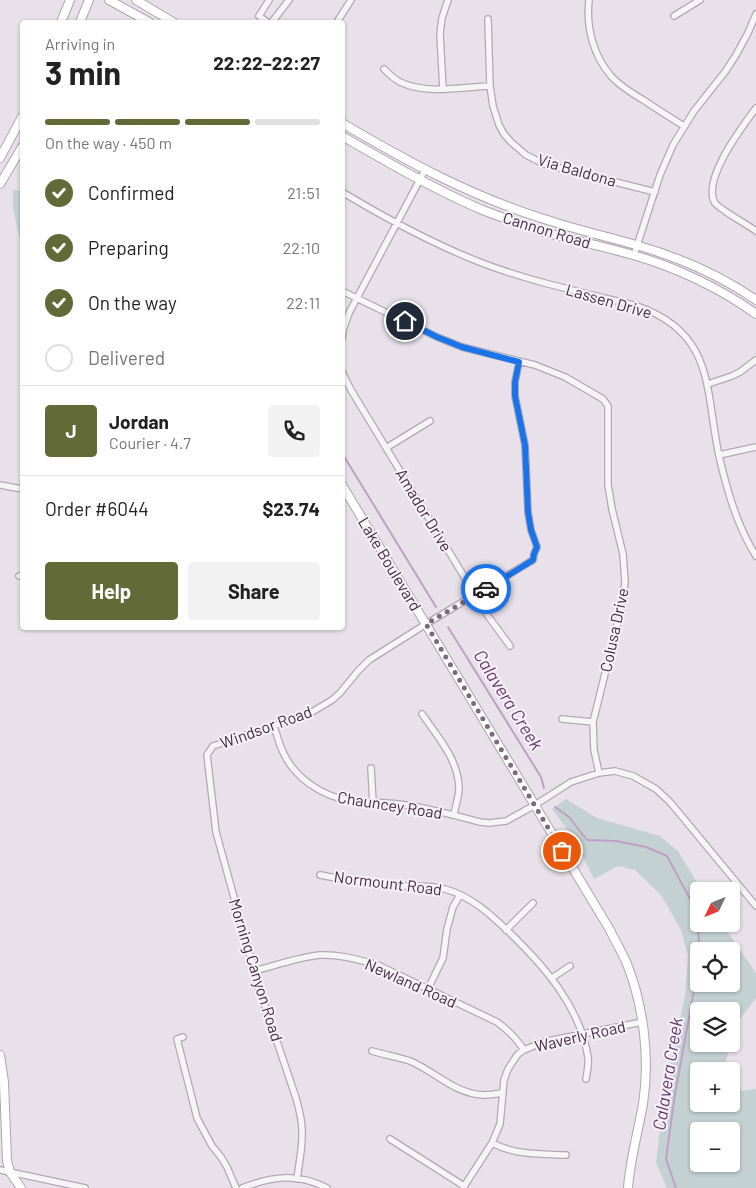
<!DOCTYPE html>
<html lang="en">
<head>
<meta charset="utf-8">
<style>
  :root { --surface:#fff; --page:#f2f2f2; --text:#222; --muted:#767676; --line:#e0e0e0; --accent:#626b37 }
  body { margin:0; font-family:Barlow,sans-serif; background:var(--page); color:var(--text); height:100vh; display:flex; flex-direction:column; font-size:19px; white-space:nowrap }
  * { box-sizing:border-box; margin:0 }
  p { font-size:16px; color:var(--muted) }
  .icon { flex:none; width:28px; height:28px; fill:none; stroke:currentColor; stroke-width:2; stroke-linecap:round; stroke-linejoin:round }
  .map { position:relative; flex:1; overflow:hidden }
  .sheet { position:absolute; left:20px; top:20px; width:325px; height:610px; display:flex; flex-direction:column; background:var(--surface); border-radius:5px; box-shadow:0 1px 4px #0004 }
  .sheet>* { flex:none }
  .needle { width:32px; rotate:227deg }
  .controls { position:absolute; left:690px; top:882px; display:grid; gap:10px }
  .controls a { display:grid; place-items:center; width:50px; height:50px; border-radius:5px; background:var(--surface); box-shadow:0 1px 4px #0004; font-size:25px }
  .pin { position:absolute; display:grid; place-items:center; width:42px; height:42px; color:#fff; margin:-21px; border:2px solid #fff; border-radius:50%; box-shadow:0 1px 5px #0007 }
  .courier { position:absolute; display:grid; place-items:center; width:50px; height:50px; margin:-25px; border:4px solid #1a73e8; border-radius:50%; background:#fff; color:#222; box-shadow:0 1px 6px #0007 }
  .overview em { font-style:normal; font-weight:700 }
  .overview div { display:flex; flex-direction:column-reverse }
  .overview { display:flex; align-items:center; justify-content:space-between; height:85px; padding:0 25px }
  h1 { font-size:32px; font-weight:700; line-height:38px }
  .bar { display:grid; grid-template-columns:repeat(4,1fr); gap:8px 5px; align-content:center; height:60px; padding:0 25px }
  .bar i { height:6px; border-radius:4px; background:var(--line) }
  .bar .selected { background:var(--accent) }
  .bar p { grid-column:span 4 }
  .line { display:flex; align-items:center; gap:12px; padding:0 25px; border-top:1px solid var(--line) }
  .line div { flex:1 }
  .round { display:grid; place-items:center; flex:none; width:52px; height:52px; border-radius:5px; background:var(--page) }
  ol { padding:0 25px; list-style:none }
  li { display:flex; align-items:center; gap:15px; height:55px }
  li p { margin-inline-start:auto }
  li .icon { padding:5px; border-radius:50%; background:var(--accent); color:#fff; stroke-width:4 }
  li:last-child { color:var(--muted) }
  li i { width:28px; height:28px; border:2px solid var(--line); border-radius:50% }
  .button { display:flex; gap:10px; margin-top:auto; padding:10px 25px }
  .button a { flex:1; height:58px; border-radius:5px; background:var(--accent); color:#fff; font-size:20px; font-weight:700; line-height:58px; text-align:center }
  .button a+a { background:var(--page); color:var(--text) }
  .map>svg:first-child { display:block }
</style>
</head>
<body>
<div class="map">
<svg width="756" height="1188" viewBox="0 0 756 1188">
  <rect width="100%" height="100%" fill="#e8e1e9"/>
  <path fill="#c3d1d2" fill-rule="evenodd" d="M13,190L22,191V249L13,208Z
    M566,799L597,818L660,836L678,851L702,891H699V924H722L756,973V998L740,1019L724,1066L725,1071H699V1104H731V1083L742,1091L756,1089V1188H667L656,1163L665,1087L685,996L688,956L681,930L661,895L635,870L618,866L594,879L573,837L552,809ZM699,951H731V984H699ZM699,1011H731V1044H699ZM699,1131H731V1164H699Z"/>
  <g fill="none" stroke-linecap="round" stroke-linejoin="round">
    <path stroke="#c09fc6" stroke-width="2" d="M342,453L436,607
      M448,627L541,777L544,788
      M555,807L569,817L587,840L616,841L646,847L667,856L696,910L700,951
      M676,1188L666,1159L675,1094L699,963"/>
    <defs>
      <path id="minor" d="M589,0C586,27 593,55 611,76C620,86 633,94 645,101C658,110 671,118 684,126
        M674,16L700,0
        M488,19L490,86L493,106L499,125L504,134L511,142L526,155L544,164L655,192
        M267,22L259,16L269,0
        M272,22L289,0
        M337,22L351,0
        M384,69C389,74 394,79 400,82C427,95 462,87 490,86
        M443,89L440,34L442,18L448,0
        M756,108C743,126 701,180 715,203C719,209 748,225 756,231
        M342,192C387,219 433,244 482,263C532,282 585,293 637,306C715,333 705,389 719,456C727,490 737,526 756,556
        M634,255L660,175L673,145L694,111L725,72L736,55L748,33L756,14
        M342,291L437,337L462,347L535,365L565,377L603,399L608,406V485L612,509L623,554L625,582L622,605L593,722L594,750L599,773
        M342,338L343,330L349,313L425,170
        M342,372L351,390L488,616L510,646
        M708,384L732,376L740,372L756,360
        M386,448L430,421
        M719,455L756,447
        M0,485L22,489
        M19,576L22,575
        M422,714C438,737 458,759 459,788C459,797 455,807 454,815
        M562,719L593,722
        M274,726C277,735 279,744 283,752C294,777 321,796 348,800C364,803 381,802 398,804C426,807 453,815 480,822L489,823L506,821L535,805L571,782L599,773L615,771L633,776L656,789L670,802L756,906
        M371,768L373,803
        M320,875C343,879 365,884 388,886C407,887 426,884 445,889C471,896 491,915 510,933C545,967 580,1007 588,1057C589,1064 587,1072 586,1079
        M506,930L533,903
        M254,971C274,966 299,957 320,955C340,954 359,960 378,965L497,1022C508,1030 517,1039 524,1050
        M552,978L570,966
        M428,989L443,958L447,929L453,907L460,895
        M183,1037L177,1039L197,1118L212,1146L221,1157L227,1167L236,1188
        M372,1051C385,1055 398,1057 410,1061C436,1072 453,1093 483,1095C489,1095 496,1094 502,1093
        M390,1139L464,1186
        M492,1143C515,1155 541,1154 566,1155
        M0,1170L85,1188
        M297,1179C299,1163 303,1146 302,1130C302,1119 299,1109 296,1098L259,988L216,832L207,755L213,746L307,715L332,700L340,693L358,671L369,660L426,624L533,560L534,554L537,547L531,530L528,512L525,445L515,396V382L519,362
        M242,1188C273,1176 297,1173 327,1188
        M463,1188L492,1143L500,1124L504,1080L508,1069L518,1054L524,1050L543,1042L642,1022"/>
      <path id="major" d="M109,0L149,22
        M136,0L173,22
        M61,22L70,0
        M80,22L89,0
        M342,123C408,162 471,196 544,219C574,229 605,236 636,245C678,257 720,275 756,300
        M342,136C387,162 432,188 480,209C500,217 521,224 541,231C571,240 602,246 633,255C675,267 720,288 756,314
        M0,158L22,117
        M0,184L22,147
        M342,485L610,930C615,941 622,952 627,964C644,1007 650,1059 643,1104C638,1132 630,1160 628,1188
        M0,1055L4,1082L7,1161L10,1172L21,1188"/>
    </defs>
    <use href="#minor" stroke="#b2a7b3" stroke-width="8"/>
    <use href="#major" stroke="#b2a2b4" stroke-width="10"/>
    <use href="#minor" stroke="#f7f4f8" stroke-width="5.5"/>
    <use href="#major" stroke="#fff" stroke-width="8"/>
  </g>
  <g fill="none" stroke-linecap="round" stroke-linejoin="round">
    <path stroke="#7a6b7b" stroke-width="5" stroke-dasharray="0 9" d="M486,589L426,624L562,851"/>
    <path stroke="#1a73e8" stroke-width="6" d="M405,321L437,337L462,347L519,362L515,382V396L525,445L528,512L531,530L537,547L534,554L533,560L486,589"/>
  </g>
  <g text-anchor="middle" stroke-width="4" stroke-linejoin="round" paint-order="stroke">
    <g font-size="16" fill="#3f2b40" stroke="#f6f1f6">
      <text transform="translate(577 170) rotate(16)" y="6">Via Baldona</text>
      <text transform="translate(547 230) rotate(17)" y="6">Cannon Road</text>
      <text transform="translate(609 301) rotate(16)" y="6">Lassen Drive</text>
      <text transform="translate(424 510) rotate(59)" y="6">Amador Drive</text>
      <text transform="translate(390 564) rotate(59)" y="6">Lake Boulevard</text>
      <text transform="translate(614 630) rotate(-78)" y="6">Colusa Drive</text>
      <text transform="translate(266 727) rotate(-20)" y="6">Windsor Road</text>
      <text transform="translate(390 805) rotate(9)" y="6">Chauncey Road</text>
      <text transform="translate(388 883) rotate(7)" y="6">Normount Road</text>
      <text transform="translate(256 970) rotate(73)" y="6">Morning Canyon Road</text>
      <text transform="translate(411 983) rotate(24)" y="6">Newland Road</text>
      <text transform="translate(580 1036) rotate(-13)" y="6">Waverly Road</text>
    </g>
    <g font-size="18" font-style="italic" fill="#693870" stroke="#f6f1f6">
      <text transform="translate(508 700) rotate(58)" y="6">Calavera Creek</text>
      <text transform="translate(668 1074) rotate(-81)" y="6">Calavera Creek</text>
    </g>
  </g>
</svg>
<div class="controls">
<a><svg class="needle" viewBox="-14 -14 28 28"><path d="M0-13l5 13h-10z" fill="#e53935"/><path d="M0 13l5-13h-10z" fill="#767676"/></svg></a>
<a><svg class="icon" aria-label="locate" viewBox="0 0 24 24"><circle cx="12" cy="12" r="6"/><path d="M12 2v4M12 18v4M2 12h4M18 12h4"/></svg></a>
<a><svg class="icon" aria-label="layers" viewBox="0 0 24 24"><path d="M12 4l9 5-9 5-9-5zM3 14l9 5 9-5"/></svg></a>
<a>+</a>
<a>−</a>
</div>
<div class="pin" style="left:562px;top:851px;background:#ea580c"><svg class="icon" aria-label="bag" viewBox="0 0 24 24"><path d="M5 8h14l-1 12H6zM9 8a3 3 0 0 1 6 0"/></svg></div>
<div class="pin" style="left:405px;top:321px;background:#1f2937"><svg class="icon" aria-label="home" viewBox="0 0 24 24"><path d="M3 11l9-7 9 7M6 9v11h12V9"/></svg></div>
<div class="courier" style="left:486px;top:589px"><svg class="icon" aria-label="car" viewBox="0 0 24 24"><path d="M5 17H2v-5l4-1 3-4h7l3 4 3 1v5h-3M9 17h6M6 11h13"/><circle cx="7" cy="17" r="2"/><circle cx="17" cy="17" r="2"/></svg></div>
<section class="sheet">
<div class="overview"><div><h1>3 min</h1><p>Arriving in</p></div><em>22:22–22:27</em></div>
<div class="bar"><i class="selected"></i><i class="selected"></i><i class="selected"></i><i></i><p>On the way · 450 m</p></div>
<ol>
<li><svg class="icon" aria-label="check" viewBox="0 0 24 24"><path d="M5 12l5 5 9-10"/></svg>Confirmed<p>21:51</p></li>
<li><svg class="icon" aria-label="check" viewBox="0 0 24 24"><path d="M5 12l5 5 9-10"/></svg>Preparing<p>22:10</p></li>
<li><svg class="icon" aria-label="check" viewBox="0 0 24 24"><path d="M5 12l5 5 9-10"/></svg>On the way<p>22:11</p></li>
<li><i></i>Delivered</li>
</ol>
<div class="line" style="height:90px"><b class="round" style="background:var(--accent);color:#fff">J</b><div><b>Jordan</b><p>Courier · 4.7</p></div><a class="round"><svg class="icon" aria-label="phone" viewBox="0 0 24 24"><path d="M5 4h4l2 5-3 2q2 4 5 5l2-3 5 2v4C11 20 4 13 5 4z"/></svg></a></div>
<div class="line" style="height:65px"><div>Order #6044</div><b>$23.74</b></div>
<div class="button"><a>Help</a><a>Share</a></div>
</section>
</div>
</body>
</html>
